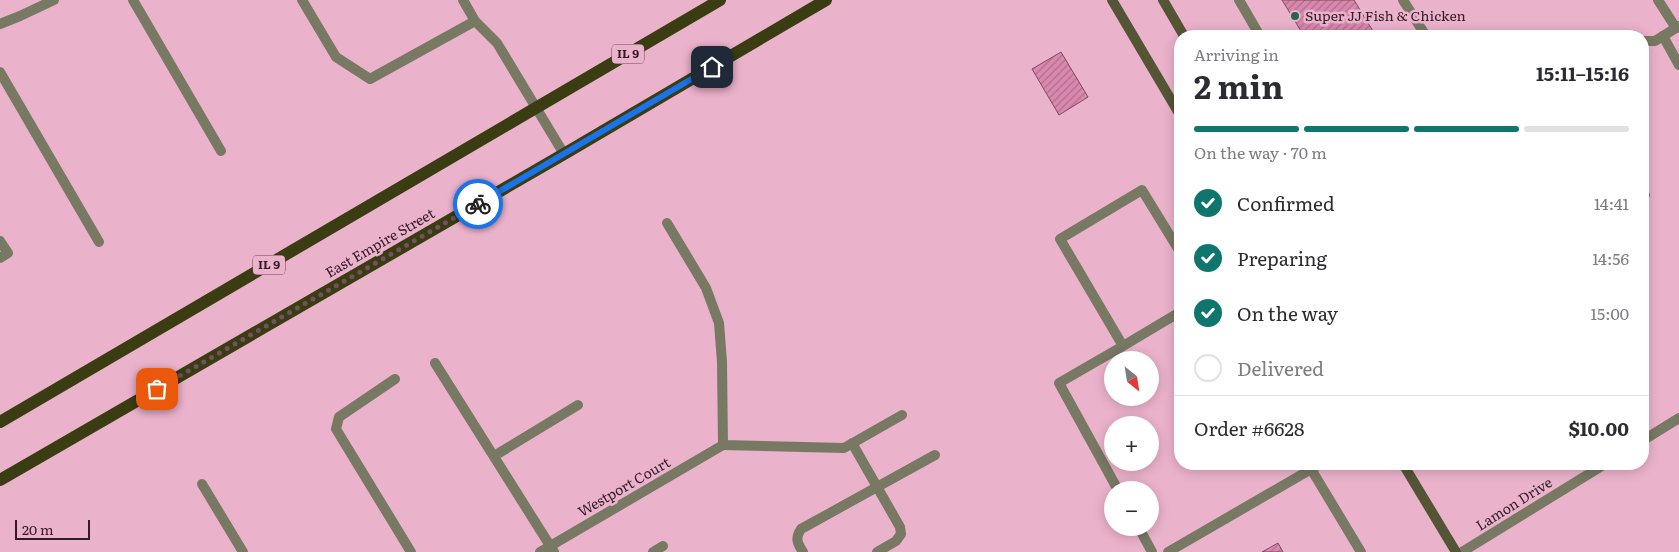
<!DOCTYPE html>
<html lang="en">
<head>
<meta charset="utf-8">
<style>
  :root { --surface:#fff; --page:#f7f7f7; --text:#2b2b33; --muted:#7c7c81; --line:#e1e1e2; --accent:#0f766e }
  body { margin:0; font-family:Literata,serif; background:var(--page); color:var(--text); height:100vh; display:flex; flex-direction:column; font-size:19px; white-space:nowrap }
  * { box-sizing:border-box; margin:0 }
  p { font-size:16px; color:var(--muted) }
  .icon { flex:none; width:28px; height:28px; fill:none; stroke:currentColor; stroke-width:2; stroke-linecap:round; stroke-linejoin:round }
  .map { position:relative; flex:1; overflow:hidden }
  .panel { position:absolute; left:1174px; top:30px; width:475px; height:440px; display:flex; flex-direction:column; background:var(--surface); border-radius:20px; box-shadow:0 2px 12px #0003 }
  .panel>* { flex:none }
  .needle { width:32px; rotate:150deg }
  .controls { position:absolute; left:1104px; top:351px; display:grid; gap:10px }
  .controls a { display:grid; place-items:center; width:55px; height:55px; border-radius:50%; background:var(--surface); box-shadow:0 2px 12px #0003; font-size:25px }
  .scale { position:absolute; left:15px; bottom:12px; width:75px; box-sizing:border-box; padding-left:5px; border:2px solid #311c26; border-top:0; font-size:14px; line-height:18px; white-space:nowrap; color:#311c26; -webkit-text-stroke:4px #ebb2cb; paint-order:stroke }
  .pin { position:absolute; display:grid; place-items:center; width:42px; height:42px; color:#fff; margin:-21px; border-radius:10px; box-shadow:0 2px 8px #0006 }
  .courier { position:absolute; display:grid; place-items:center; width:50px; height:50px; margin:-25px; border:4px solid #1a73e8; border-radius:50%; background:#fff; color:#222; box-shadow:0 1px 6px #0007 }
  .headline em { font-style:normal; font-weight:700 }
  .headline div { display:flex; flex-direction:column-reverse }
  .headline { display:flex; align-items:center; justify-content:space-between; height:85px; padding:0 20px }
  h1 { font-size:32px; font-weight:700; line-height:38px }
  .bar { display:grid; grid-template-columns:repeat(4,1fr); gap:8px 5px; align-content:center; height:60px; padding:0 20px }
  .bar i { height:6px; border-radius:4px; background:var(--line) }
  .bar .on { background:var(--accent) }
  .bar p { grid-column:span 4 }
  .line { display:flex; align-items:center; gap:12px; padding:0 20px; border-top:1px solid var(--line) }
  .line div { flex:1 }
  ol { padding:0 20px; list-style:none }
  li { display:flex; align-items:center; gap:15px; height:55px }
  li p { margin-inline-start:auto }
  li .icon { padding:5px; border-radius:50%; background:var(--accent); color:#fff; stroke-width:4 }
  li:last-child { color:var(--muted) }
  li i { width:28px; height:28px; border:2px solid var(--line); border-radius:50% }
  .map>svg:first-child { display:block }
</style>
</head>
<body>
<div class="map">
<svg width="1679" height="552" viewBox="0 0 1679 552">
  <defs>
    <pattern id="building-hatch" width="6" height="6" patternUnits="userSpaceOnUse" patternTransform="scale(1.25)"><rect width="6" height="6" fill="#d988ae"/><path d="M-1 1l2-2M0 6l6-6M5 7l2-2" fill="none" stroke="#b16e8d"/></pattern>
  </defs>
  <rect width="100%" height="100%" fill="#ebb2cb"/>
  <path fill="url(#building-hatch)" stroke="#7b4b61" d="M1282,0H1354L1376,36H1304Z
    M1061,52L1088,97L1059,115L1032,69Z
    M1278,543L1283,552H1262Z"/>
  <g fill="none" stroke-linecap="round" stroke-linejoin="round">
    <path stroke="#787963" stroke-width="10" d="M133,0L221,151
      M302,0L336,57L370,79L475,21
      M463,0L475,21L497,43L564,154
      M1239,0L1260,36
      M1403,0L1426,36
      M1658,0L1676,28
      M1663,36L1679,65
      M0,72L99,242
      M1642,191L1645,195L1642,197
      M667,223L706,288L719,323L722,362L723,445L844,448L902,415
      M0,241L8,253L0,258
      M1123,346L1180,312
      M435,363L554,552
      M395,379L339,417L336,429L411,552
      M852,443L900,527L901,534L896,541L877,552
      M494,456L578,405
      M1308,464L1361,552
      M202,484L243,552
      M1118,490L1059,383L1123,346L1060,239L1142,190L1180,252
      M1139,528L1152,552
      M653,552L663,546
      M803,552C797,543 795,538 801,529L935,455
      M1168,552L1320,464"/>
    <path stroke="#787963" stroke-width="10" d="M0,24L20,16L54,0
      M1642,41H1655L1679,26
      M1642,441L1679,418
      M540,552L723,445
      M1462,552L1605,464"/>
    <path stroke="#535535" stroke-width="10" d="M1112,0L1180,115
      M1163,0L1184,36
      M1403,464L1456,552"/>
    <path stroke="#3a3c11" stroke-width="12" d="M0,422L720,0
      M0,480L564,154L826,0"/>
  </g>
  <g fill="none" stroke-linecap="round" stroke-linejoin="round">
    <path stroke="#725060" stroke-width="5" stroke-dasharray="0 9" d="M157,389L478,204"/>
    <path stroke="#1a73e8" stroke-width="6" d="M478,204L712,67"/>
  </g>
  <circle fill="#256552" stroke="#ebb2cb" stroke-width="2" cx="1295" cy="16" r="5"/>
  <g text-anchor="middle" stroke-width="5" stroke-linejoin="round" paint-order="stroke">
    <g fill="#ebb2cb" stroke="#694958" stroke-width="1">
      <rect x="612" y="44.5" width="32" height="19" rx="4"/>
      <rect x="253" y="255.5" width="32" height="19" rx="4"/>
    </g>
    <g font-size="12" font-weight="bold" fill="#311c26">
      <text x="628" y="58">IL 9</text>
      <text x="269" y="269">IL 9</text>
    </g>
    <g font-size="14" fill="#311c26" stroke="#ebb2cb" text-anchor="start">
      <text x="1305" y="21">Super JJ Fish &amp; Chicken</text>
    </g>
    <g font-size="14" fill="#311c26" stroke="#ebb2cb">
      <text transform="translate(380 243) rotate(-30)" y="5">East Empire Street</text>
      <text transform="translate(624 487) rotate(-30)" y="5">Westport Court</text>
      <text transform="translate(1514 504) rotate(-32)" y="5">Lamon Drive</text>
    </g>
  </g>
</svg>
<div class="controls">
<a><svg class="needle" viewBox="-14 -14 28 28"><path d="M0-13l5 13h-10z" fill="#e53935"/><path d="M0 13l5-13h-10z" fill="#7c7c81"/></svg></a>
<a>+</a>
<a>−</a>
</div>
<div class="scale">20 m</div>
<div class="pin" style="left:157px;top:389px;background:#ea580c"><svg class="icon" aria-label="bag" viewBox="0 0 24 24"><path d="M5 8h14l-1 12H6zM9 8a3 3 0 0 1 6 0"/></svg></div>
<div class="pin" style="left:712px;top:67px;background:#1f2937"><svg class="icon" aria-label="home" viewBox="0 0 24 24"><path d="M3 11l9-7 9 7M6 9v11h12V9"/></svg></div>
<div class="courier" style="left:478px;top:204px"><svg class="icon" aria-label="bike" viewBox="0 0 24 24"><circle cx="6" cy="16" r="4"/><circle cx="18" cy="16" r="4"/><path d="M6 16l4-8h5l3 8M10 8l3 8H6M13 5h3"/></svg></div>
<section class="panel">
<div class="headline"><div><h1>2 min</h1><p>Arriving in</p></div><em>15:11–15:16</em></div>
<div class="bar"><i class="on"></i><i class="on"></i><i class="on"></i><i></i><p>On the way · 70 m</p></div>
<ol>
<li><svg class="icon" aria-label="check" viewBox="0 0 24 24"><path d="M5 12l5 5 9-10"/></svg>Confirmed<p>14:41</p></li>
<li><svg class="icon" aria-label="check" viewBox="0 0 24 24"><path d="M5 12l5 5 9-10"/></svg>Preparing<p>14:56</p></li>
<li><svg class="icon" aria-label="check" viewBox="0 0 24 24"><path d="M5 12l5 5 9-10"/></svg>On the way<p>15:00</p></li>
<li><i></i>Delivered</li>
</ol>
<div class="line" style="height:65px"><div>Order #6628</div><b>$10.00</b></div>
</section>
</div>
</body>
</html>
